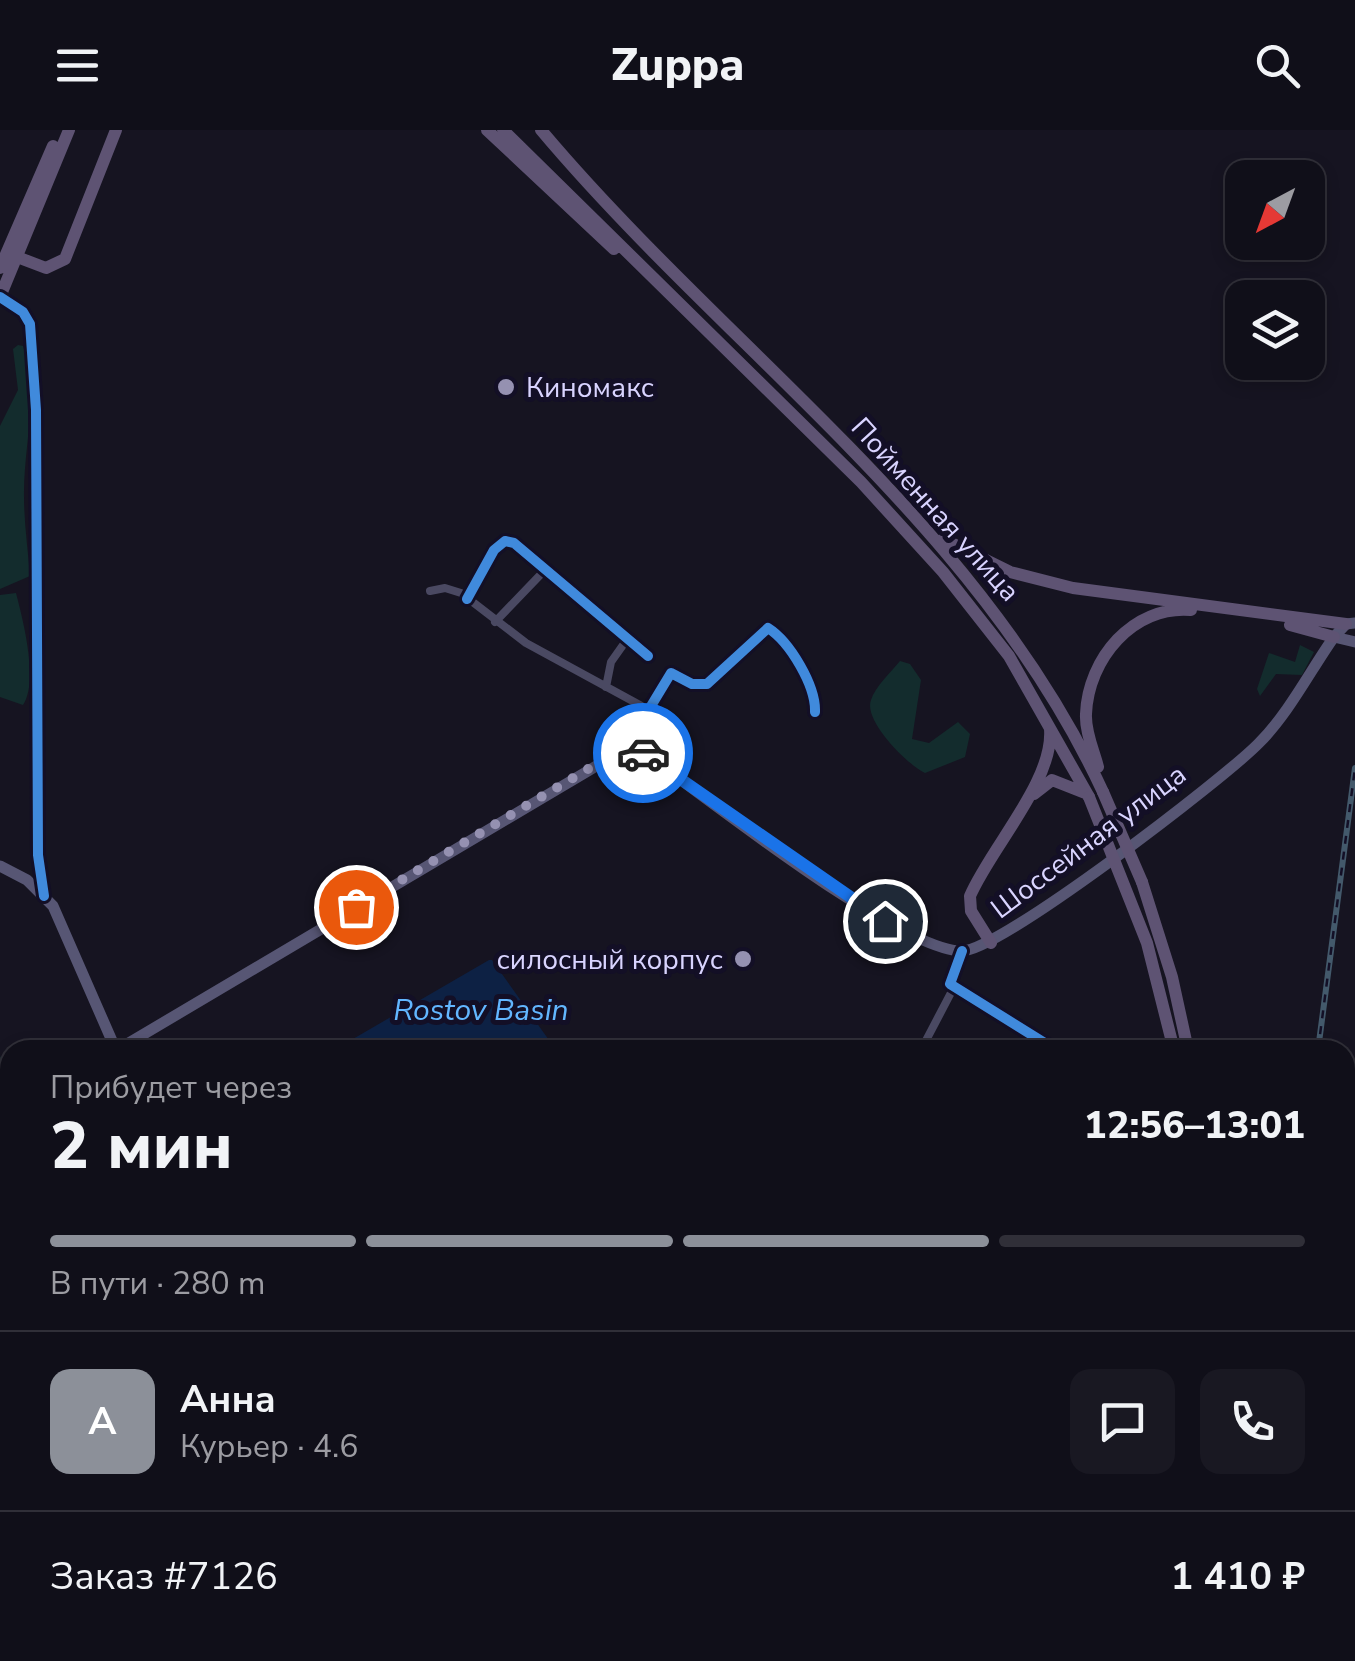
<!DOCTYPE html>
<html lang="ru">
<head>
<meta charset="utf-8">
<style>
  :root { --surface:#100f19; --page:#191822; --text:#f1f3f6; --muted:#9c9ca2; --line:#302f38; --accent:#8c9099 }
  body { margin:0; font-family:"Nunito Sans",sans-serif; background:var(--page); color:var(--text); height:100vh; display:flex; flex-direction:column; font-size:38px; white-space:nowrap }
  * { box-sizing:border-box; margin:0 }
  p { font-size:32px; color:var(--muted) }
  .icon { flex:none; width:55px; height:55px; fill:none; stroke:currentColor; stroke-width:2; stroke-linecap:round; stroke-linejoin:round }
  .map { position:relative; flex:1; overflow:hidden }
  .details { position:absolute; left:0px; top:910px; width:1355px; height:622px; display:flex; flex-direction:column; background:var(--surface); border-radius:30px 30px 0 0; box-shadow:0 5px 15px #0003,0 0 0 2px var(--line) }
  .details>* { flex:none }
  .needle { width:65px; rotate:221deg }
  .fabs { position:absolute; left:1225px; top:30px; display:grid; gap:20px }
  .fabs a { display:grid; place-items:center; width:100px; height:100px; border-radius:20px; background:var(--surface); box-shadow:0 5px 15px #0003,0 0 0 2px var(--line); font-size:50px }
  .pin { position:absolute; display:grid; place-items:center; width:85px; height:85px; color:#fff; margin:-42px; border:5px solid #fff; border-radius:50%; box-shadow:0 2px 10px #0007 }
  .courier { position:absolute; display:grid; place-items:center; width:100px; height:100px; margin:-50px; border:8px solid #1a73e8; border-radius:50%; background:#fff; color:#222; box-shadow:0 2px 12px #0007 }
  .summary em { font-style:normal; font-weight:800 }
  .summary div { display:flex; flex-direction:column-reverse }
  .summary { display:flex; align-items:center; justify-content:space-between; height:170px; padding:0 50px }
  h1 { font-size:65px; font-weight:800; line-height:75px }
  .bar { display:grid; grid-template-columns:repeat(4,1fr); gap:15px 10px; align-content:center; height:120px; padding:0 50px }
  .bar i { height:12px; border-radius:8px; background:var(--line) }
  .bar .on { background:var(--accent) }
  .bar p { grid-column:span 4 }
  .line { display:flex; align-items:center; gap:25px; padding:0 50px; border-top:2px solid var(--line) }
  .line div { flex:1 }
  .round { display:grid; place-items:center; flex:none; width:105px; height:105px; border-radius:20px; background:var(--page) }
  header { display:flex; justify-content:space-between; align-items:center; height:130px; padding:0 50px; background:var(--surface); font-size:45px; font-weight:800 }
  .map>svg:first-child { display:block }
</style>
</head>
<body>
<header><svg class="icon" aria-label="menu" viewBox="0 0 24 24"><path d="M4 6h16M4 12h16M4 18h16"/></svg>Zuppa<svg class="icon" aria-label="search" viewBox="0 0 24 24"><circle cx="10" cy="10" r="6"/><path d="M15 15l6 6"/></svg></header>
<div class="map">
<svg width="1355" height="1531" viewBox="0 0 1355 1531">
  <rect width="100%" height="100%" fill="#161421"/>
  <path fill="#132c2d" d="M18,215L23,216C40,264 23,317 24,367C24,393 28,420 30,446L0,459V296L18,260L13,219Z
    M16,463C23,490 39,551 23,575L0,567V465Z
    M1300,515L1314,522L1302,545L1276,544L1260,566L1257,559L1269,523L1295,532Z
    M900,531L910,534L921,550L912,609L929,613L958,592L970,604L965,627L925,643C908,635 863,591 871,570C875,557 891,542 900,531Z
    M0,926L10,940V1091L0,1088Z"/>
  <path fill="#0d2144" d="M492,830L556,920H334L489,830Z
    M0,1111L10,1116V1345L0,1339Z
    M878,1523L884,1531H349L333,1523Z"/>
  <g fill="none" stroke-linecap="round" stroke-linejoin="round">
    <path stroke="#62b6ff" stroke-width="2.5" stroke-dasharray="12 10" stroke-linecap="butt" d="M0,1287L10,1293
      M370,1522L378,1531"/>
    <path stroke="#4a4962" stroke-width="8" d="M0,167L23,182L30,194L36,280L38,725L44,766
      M430,461L445,458L461,463L526,513L649,580
      M467,469L494,420L505,411L514,413L648,526
      M495,492L544,441
      M606,557L611,532L628,508
      M625,619L671,543L692,554H707L768,498C790,512 816,556 815,582
      M962,821L950,854L1056,920
      M921,920L954,857"/>
    <path stroke="#4a4962" stroke-width="10" d="M0,1392L10,1398
      M220,1522L233,1531
      M143,1531L147,1522"/>
    <path stroke="#575674" stroke-width="11" d="M1334,507L1355,512
      M0,736L27,750L53,776L116,920
      M117,920L625,619L647,625C706,667 900,821 962,821C1000,821 1225,648 1259,613C1289,583 1310,541 1334,507L1346,494L1355,493"/>
    <path stroke="#5e5373" stroke-width="12" d="M487,0L614,119
      M503,0L861,352L943,442L1009,526L1089,667
      M541,0C728,222 978,392 1103,662
      M17,127L46,138L65,129L116,0
      M0,138L53,16
      M0,167L69,0
      M943,409L1010,442L1073,458L1346,494
      M1290,495L1334,507
      M1098,637C1094,621 1085,602 1086,584C1088,529 1133,475 1191,480
      M1034,664L1052,650L1085,663
      M1142,752L1172,847L1188,920
      M991,813L971,781L970,766C991,717 1054,651 1050,599
      M1141,1531L1143,1522"/>
    <defs>
      <path id="rail" d="M1318,920L1355,638
        M1205,1531L1207,1522"/>
    </defs>
    <use href="#rail" stroke="#43596b" stroke-width="6"/>
    <use href="#rail" stroke="#130f26" stroke-width="2.5" stroke-dasharray="8" stroke-linecap="butt"/>
    <path stroke="#5e5373" stroke-width="12" d="M1103,662L1142,752
      M1089,667L1147,813L1174,920
      M1126,1531L1128,1522"/>
    <defs>
      <path id="cycleway" d="M0,167L23,182L30,194L36,280L38,725L44,766
        M467,469L494,420L505,411L514,413L648,526
        M625,619L671,543L692,554H707L768,498C790,512 816,556 815,582
        M962,821L950,854L1056,920"/>
    </defs>
    <use href="#cycleway" stroke="#130f26" stroke-width="16"/>
    <use href="#cycleway" stroke="#408adc" stroke-width="10"/>
  </g>
  <g fill="none" stroke-linecap="round" stroke-linejoin="round">
    <path stroke="#9591b1" stroke-width="10" stroke-dasharray="0 18" d="M356,777L615,623L635,619L643,623"/>
    <path stroke="#1a73e8" stroke-width="12" d="M643,623L885,791"/>
  </g>
  <g fill="#9591b1" stroke="#130f26" stroke-width="4">
    <circle cx="506" cy="257" r="10"/>
    <circle cx="743" cy="829" r="10"/>
  </g>
  <g text-anchor="middle" stroke-width="10" stroke-linejoin="round" paint-order="stroke">
    <g font-size="28" fill="#d9d4ff" stroke="#130f26" text-anchor="start">
      <text x="526" y="267">Киномакс</text>
      <text x="723" y="839" text-anchor="end">силосный корпус</text>
    </g>
    <g font-size="28" fill="#d9d4ff" stroke="#130f26">
      <text transform="translate(936 379) rotate(48)" y="10">Пойменная улица</text>
      <text transform="translate(1088 711) rotate(-37)" y="10">Шоссейная улица</text>
    </g>
    <g font-size="30" font-style="italic" fill="#62b6ff" stroke="#130f26">
      <text x="481" y="890">Rostov Basin</text>
    </g>
  </g>
</svg>
<div class="fabs">
<a><svg class="needle" viewBox="-14 -14 28 28"><path d="M0-13l5 13h-10z" fill="#e53935"/><path d="M0 13l5-13h-10z" fill="#9c9ca2"/></svg></a>
<a><svg class="icon" aria-label="layers" viewBox="0 0 24 24"><path d="M12 4l9 5-9 5-9-5zM3 14l9 5 9-5"/></svg></a>
</div>
<div class="pin" style="left:356px;top:777px;background:#ea580c"><svg class="icon" aria-label="bag" viewBox="0 0 24 24"><path d="M5 8h14l-1 12H6zM9 8a3 3 0 0 1 6 0"/></svg></div>
<div class="pin" style="left:885px;top:791px;background:#1f2937"><svg class="icon" aria-label="home" viewBox="0 0 24 24"><path d="M3 11l9-7 9 7M6 9v11h12V9"/></svg></div>
<div class="courier" style="left:643px;top:623px"><svg class="icon" aria-label="car" viewBox="0 0 24 24"><path d="M5 17H2v-5l4-1 3-4h7l3 4 3 1v5h-3M9 17h6M6 11h13"/><circle cx="7" cy="17" r="2"/><circle cx="17" cy="17" r="2"/></svg></div>
<section class="details">
<div class="summary"><div><h1>2 мин</h1><p>Прибудет через</p></div><em>12:56–13:01</em></div>
<div class="bar"><i class="on"></i><i class="on"></i><i class="on"></i><i></i><p>В пути · 280 m</p></div>
<div class="line" style="height:180px"><b class="round" style="background:var(--accent);color:#fff">А</b><div><b>Анна</b><p>Курьер · 4.6</p></div><a class="round"><svg class="icon" aria-label="chat" viewBox="0 0 24 24"><path d="M4 5h16v11H9l-5 4z"/></svg></a><a class="round"><svg class="icon" aria-label="phone" viewBox="0 0 24 24"><path d="M5 4h4l2 5-3 2q2 4 5 5l2-3 5 2v4C11 20 4 13 5 4z"/></svg></a></div>
<div class="line" style="height:130px"><div>Заказ #7126</div><b>1 410 ₽</b></div>
</section>
</div>
</body>
</html>
